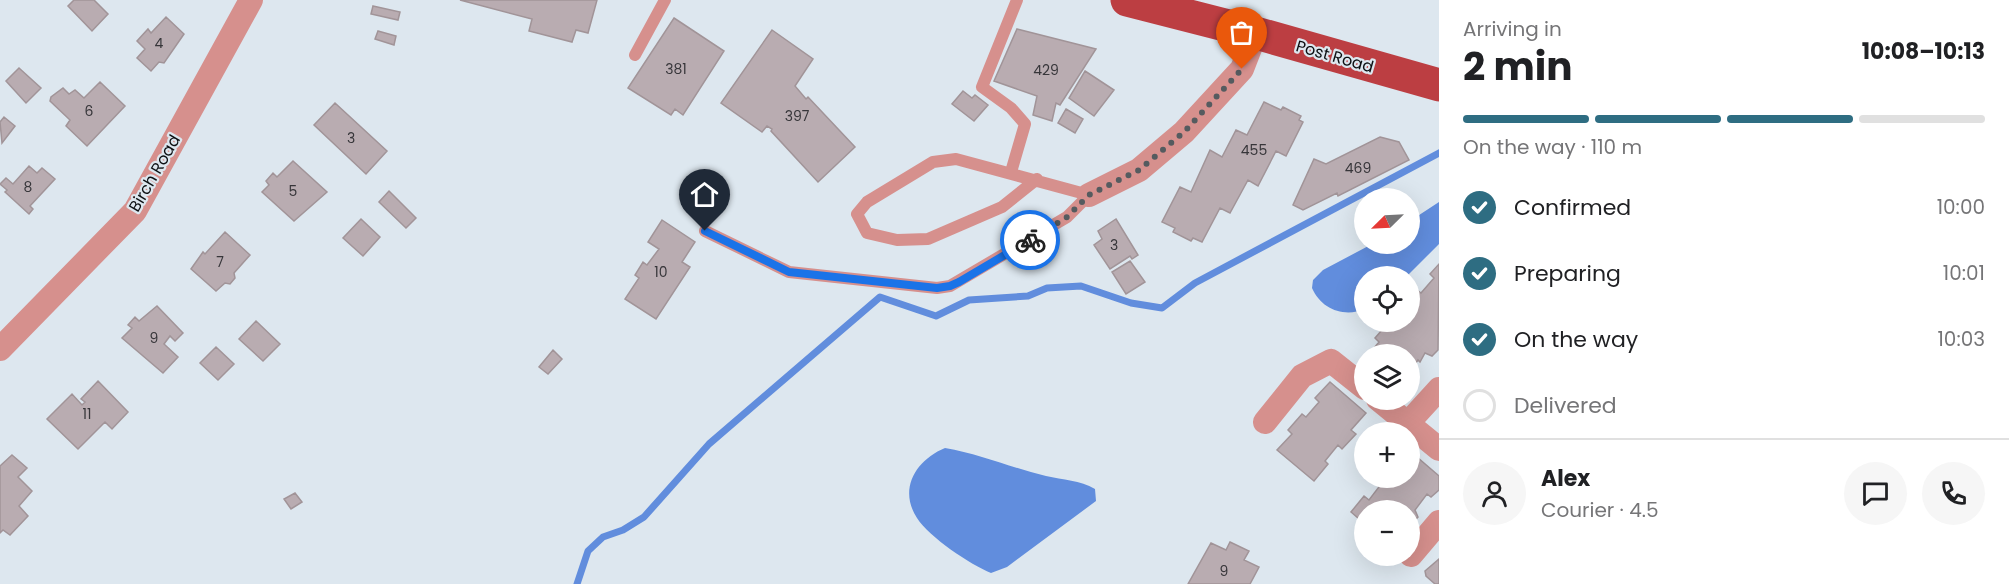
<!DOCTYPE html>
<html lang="en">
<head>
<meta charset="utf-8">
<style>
  :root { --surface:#fff; --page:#f6f6f6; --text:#202124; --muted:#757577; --line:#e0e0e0; --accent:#2e6d82 }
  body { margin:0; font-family:Poppins,sans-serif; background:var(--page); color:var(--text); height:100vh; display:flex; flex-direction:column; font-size:22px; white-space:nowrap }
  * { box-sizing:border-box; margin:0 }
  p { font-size:20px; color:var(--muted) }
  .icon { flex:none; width:33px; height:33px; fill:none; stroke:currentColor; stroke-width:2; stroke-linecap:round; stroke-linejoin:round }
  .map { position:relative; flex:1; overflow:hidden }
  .drawer { display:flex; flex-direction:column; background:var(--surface); width:570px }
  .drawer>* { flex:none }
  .needle { width:39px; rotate:246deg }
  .controls { position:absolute; left:1354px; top:188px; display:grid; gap:12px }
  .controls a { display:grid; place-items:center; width:66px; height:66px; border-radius:50%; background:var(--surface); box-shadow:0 6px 24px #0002; font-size:30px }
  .pin { position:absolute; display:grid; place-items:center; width:51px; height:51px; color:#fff; margin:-62px -26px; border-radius:50% 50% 50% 0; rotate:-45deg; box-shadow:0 0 6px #0007 }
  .pin .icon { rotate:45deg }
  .courier { position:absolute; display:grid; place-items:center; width:60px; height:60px; margin:-30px; border:4px solid #1a73e8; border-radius:50%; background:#fff; color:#222; box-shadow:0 2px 8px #0007 }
  .summary em { font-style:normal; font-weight:700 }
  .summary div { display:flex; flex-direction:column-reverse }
  .summary { display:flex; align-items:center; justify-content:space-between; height:102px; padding:0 24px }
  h1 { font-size:39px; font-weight:700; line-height:45px }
  .bar { display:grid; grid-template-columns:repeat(4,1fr); gap:9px 6px; align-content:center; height:72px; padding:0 24px }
  .bar i { height:8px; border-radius:4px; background:var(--line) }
  .bar .current { background:var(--accent) }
  .bar p { grid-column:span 4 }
  .line { display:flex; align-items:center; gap:15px; padding:0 24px; border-top:2px solid var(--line) }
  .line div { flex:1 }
  .round { display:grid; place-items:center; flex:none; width:63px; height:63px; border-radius:32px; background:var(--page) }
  ol { padding:0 24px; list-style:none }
  li { display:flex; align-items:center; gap:18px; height:66px }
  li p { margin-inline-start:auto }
  li .icon { padding:6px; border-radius:50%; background:var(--accent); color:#fff; stroke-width:4 }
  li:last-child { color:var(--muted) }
  li i { width:33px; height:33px; border:3px solid var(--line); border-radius:50% }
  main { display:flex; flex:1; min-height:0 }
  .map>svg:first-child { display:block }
</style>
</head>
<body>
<main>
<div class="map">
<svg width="1439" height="584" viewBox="0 0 1439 584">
  <rect width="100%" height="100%" fill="#dde7ef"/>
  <path fill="#618ddd" d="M1439,202V244L1407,276H1365V309C1344,318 1321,309 1312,288L1313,280L1323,270L1374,243H1410V221Z
    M945,448C980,454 1012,468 1046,476C1063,480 1080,480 1095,489L1096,501L1007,567L991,573C971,565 929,537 917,518C898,489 916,460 945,448Z"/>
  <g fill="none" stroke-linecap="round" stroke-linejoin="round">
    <path stroke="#618ddd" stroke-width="7" d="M577,584L588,551L603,537L623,530L644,517L709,444L880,297L936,316L969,300L1028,296L1047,288L1081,286L1131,303L1162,308L1195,283L1439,153"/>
  </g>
  <path fill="#b9acb1" stroke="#a19498" stroke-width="1.5" d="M74,0H94L108,14L92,31L68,6Z
    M460,0H597L588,33L576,30L572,42L529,31L532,19Z
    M373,6L400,12L398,20L371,14Z
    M166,17L184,34L164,63L159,62L151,71L137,58L145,49L137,41L148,29L151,33Z
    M674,18L724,51L683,115L675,109L671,115L628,88Z
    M1017,29L1096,49L1060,105L1056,103L1052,121L1033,115L1037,96L994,81Z
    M772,30L813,59L795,86L806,99L808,97L855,147L818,182L771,131L772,129L767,126L762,132L721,103Z
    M378,31L396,36L394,45L375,39Z
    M19,68L41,88L26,103L6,81Z
    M1085,71L1114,90L1094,116L1069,98Z
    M100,82L125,106L87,146L66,126L70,120L50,101L51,97L63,88L69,94L75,90L84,98Z
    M963,91L972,98L975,95L988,105L974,121L952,104Z
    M1264,102L1281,110L1283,107L1301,116L1299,120L1303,122L1286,156L1276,151L1258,186L1248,180L1230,213L1220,208L1202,242L1193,238L1191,241L1173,232L1175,228L1162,222L1180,187L1191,192L1210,150L1222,157L1236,130L1247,135Z
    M335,103L387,151L366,174L314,125Z
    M1066,109L1083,119L1075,133L1058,123Z
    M4,117L15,126L2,143L0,122Z
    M1380,137L1399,142L1409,160L1338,196L1337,193L1303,210L1293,205L1314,159L1326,164Z
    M293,161L327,192L294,221L262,192L269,185L266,181L273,173L277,177Z
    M29,166L37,173L42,168L55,179L30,206L33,209L29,214L5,192L7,190L0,184L6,178L13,184Z
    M389,191L416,218L406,228L379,202Z
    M361,219L380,237L363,256L343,238Z
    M1116,219L1138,255L1132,259L1130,256L1110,269L1094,245L1102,239L1098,231Z
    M662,220L695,242L682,262L690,267L656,319L625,299L639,278L635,275L643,262L647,265L659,249L648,242Z
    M225,232L250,255L234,273L235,278L230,284L225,283L216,291L191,269L203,252L205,254Z
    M1038,250L1044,260L1029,269L1024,258Z
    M1130,261L1145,282L1126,294L1112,272Z
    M1439,264L1438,350L1432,356L1425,353L1420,362L1418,360L1412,368L1415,372L1410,378V354H1369L1379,342L1375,338L1389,322L1393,326L1398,321H1410V297L1417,290L1421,293L1434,278L1430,274Z
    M157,306L183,333L175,341L170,336L164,344L178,357L163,373L122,338L132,328L128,325L135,317L139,321Z
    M256,321L280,344L263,361L239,339Z
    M216,347L234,364L218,380L200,363Z
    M553,350L562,359L548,374L539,367Z
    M98,381L128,412L112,429L105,422L78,449L47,419L72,394L82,405L85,402L81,399Z
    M1330,382L1366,413L1351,430L1356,434L1342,449L1338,445L1325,461L1328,464L1314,481L1277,450L1292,434L1288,430L1302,414L1306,417L1319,402L1315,398Z
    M1410,451L1439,476V490L1431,497L1427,494L1415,510L1418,517L1413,522H1410V510H1365V524L1351,512L1364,496L1369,500L1382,483L1378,480L1380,477H1410Z
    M12,455L27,468L18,477L32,491L19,506L28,516L10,535L3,530L0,533V466Z
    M295,493L302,502L291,509L284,499Z
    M1230,542L1249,551L1244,560L1259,567L1250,584H1188L1211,543L1226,550Z
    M1439,559V584H1435L1426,576L1425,571Z"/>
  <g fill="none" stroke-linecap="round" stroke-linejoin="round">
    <path stroke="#d6908d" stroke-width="12" d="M635,55L665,0
      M1011,172L1025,124L1011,108L982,87L1017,0
      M705,231L789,272L937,288L950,286L1067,217L1089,195L956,159L933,162L867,202L857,214L867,233L897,240L928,239L1002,207L1037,179"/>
    <path stroke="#d6908d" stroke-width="24" d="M1089,195L1139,170L1184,132L1242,69L1256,33
      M0,349L135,211L251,0
      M1378,399L1439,449
      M1265,422L1302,376L1331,361L1365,388
      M1408,423L1439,389
      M1411,555L1439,522"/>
    <path stroke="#bc3e42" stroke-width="33" d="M1127,0L1256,33L1439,85"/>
  </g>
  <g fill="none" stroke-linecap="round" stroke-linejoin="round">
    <path stroke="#555b5f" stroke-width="6" stroke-dasharray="0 10.8" d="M1030,240L1067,217L1089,195L1139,170L1184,132L1242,69"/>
    <path stroke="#1a73e8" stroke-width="8" d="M705,231L789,272L937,288L950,286L959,282L1030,240"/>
  </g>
  <g text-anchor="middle" stroke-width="4.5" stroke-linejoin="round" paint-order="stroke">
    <g font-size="14" fill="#37363a">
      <text x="159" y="48">4</text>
      <text x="676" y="74">381</text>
      <text x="1046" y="75">429</text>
      <text x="89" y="116">6</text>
      <text x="797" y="121">397</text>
      <text x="351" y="143">3</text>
      <text x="1254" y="155">455</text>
      <text x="1358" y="173">469</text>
      <text x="28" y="192">8</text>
      <text x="293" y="196">5</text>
      <text x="1114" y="250">3</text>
      <text x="220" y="267">7</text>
      <text x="661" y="277">10</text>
      <text x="154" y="343">9</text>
      <text x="87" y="419">11</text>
      <text x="1224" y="576">9</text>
    </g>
    <g font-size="16" fill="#0c0f12" stroke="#dde7ef">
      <text transform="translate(1335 56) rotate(16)" y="6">Post Road</text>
      <text transform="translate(154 173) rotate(-60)" y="6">Birch Road</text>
    </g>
  </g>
</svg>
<div class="controls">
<a><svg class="needle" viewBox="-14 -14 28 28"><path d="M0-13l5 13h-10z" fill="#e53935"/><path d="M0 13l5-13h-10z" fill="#757577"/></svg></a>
<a><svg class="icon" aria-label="locate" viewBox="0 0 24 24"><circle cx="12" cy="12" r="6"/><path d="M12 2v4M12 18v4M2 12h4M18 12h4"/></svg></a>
<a><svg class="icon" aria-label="layers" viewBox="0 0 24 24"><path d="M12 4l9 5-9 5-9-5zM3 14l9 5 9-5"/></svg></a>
<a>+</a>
<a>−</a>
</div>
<div class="pin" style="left:1242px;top:69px;background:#ea580c"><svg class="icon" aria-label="bag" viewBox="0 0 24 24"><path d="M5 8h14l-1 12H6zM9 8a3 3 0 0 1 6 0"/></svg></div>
<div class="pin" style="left:705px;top:231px;background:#1f2937"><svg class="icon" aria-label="home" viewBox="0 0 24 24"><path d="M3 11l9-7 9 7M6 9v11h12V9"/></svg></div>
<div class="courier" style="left:1030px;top:240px"><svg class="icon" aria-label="bike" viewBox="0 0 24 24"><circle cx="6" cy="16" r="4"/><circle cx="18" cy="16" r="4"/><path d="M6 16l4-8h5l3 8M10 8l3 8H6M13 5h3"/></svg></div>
</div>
<section class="drawer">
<div class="summary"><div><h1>2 min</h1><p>Arriving in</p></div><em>10:08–10:13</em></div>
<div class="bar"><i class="current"></i><i class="current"></i><i class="current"></i><i></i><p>On the way · 110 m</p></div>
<ol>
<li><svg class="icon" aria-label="check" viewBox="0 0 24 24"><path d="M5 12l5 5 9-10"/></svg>Confirmed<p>10:00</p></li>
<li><svg class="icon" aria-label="check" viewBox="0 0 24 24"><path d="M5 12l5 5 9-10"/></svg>Preparing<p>10:01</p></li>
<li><svg class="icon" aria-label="check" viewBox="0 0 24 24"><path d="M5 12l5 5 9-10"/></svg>On the way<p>10:03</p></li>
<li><i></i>Delivered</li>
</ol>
<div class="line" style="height:108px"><a class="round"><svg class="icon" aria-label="person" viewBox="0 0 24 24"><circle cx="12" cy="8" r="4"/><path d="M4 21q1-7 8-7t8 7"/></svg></a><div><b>Alex</b><p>Courier · 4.5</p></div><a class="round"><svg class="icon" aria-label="chat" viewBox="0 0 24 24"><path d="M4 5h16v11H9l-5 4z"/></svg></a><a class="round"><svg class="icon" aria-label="phone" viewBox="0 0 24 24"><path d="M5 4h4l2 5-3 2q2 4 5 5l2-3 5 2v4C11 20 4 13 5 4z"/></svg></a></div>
</section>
</main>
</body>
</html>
